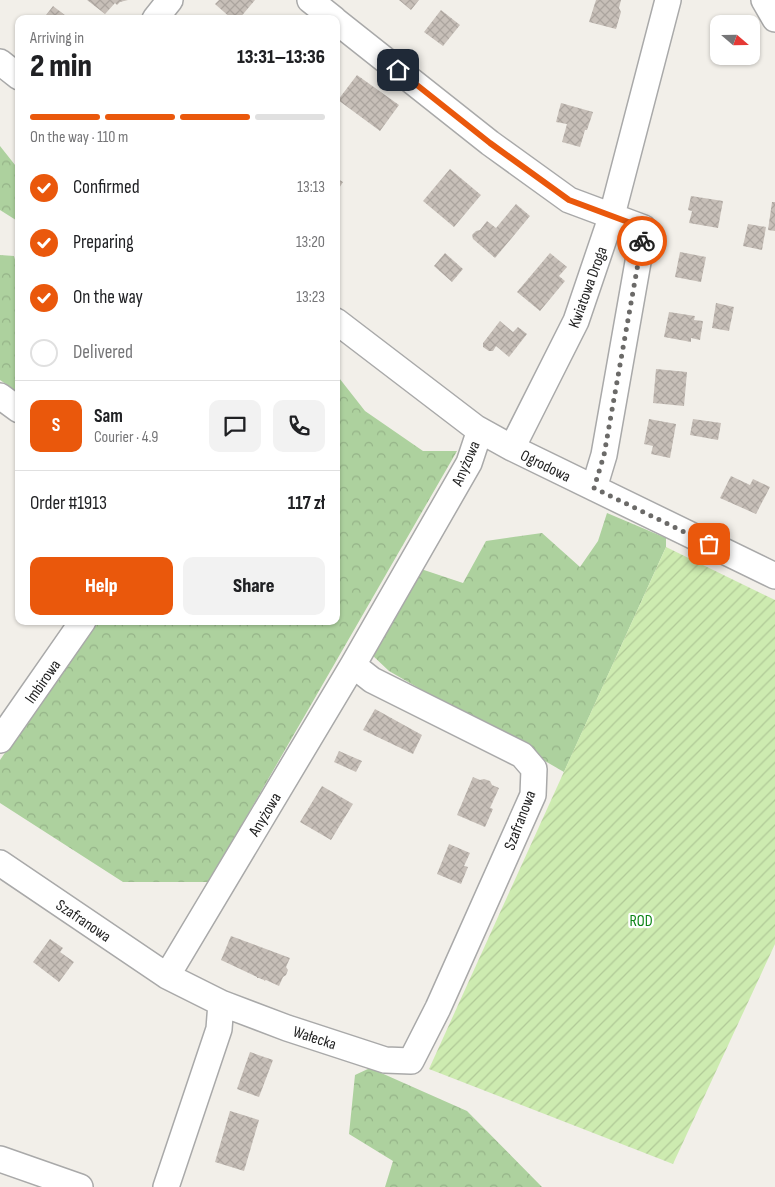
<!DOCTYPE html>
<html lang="en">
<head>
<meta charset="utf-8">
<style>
  :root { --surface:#fff; --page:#f2f2f2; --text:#202124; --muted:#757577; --line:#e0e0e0; --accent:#ea580c }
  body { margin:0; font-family:"Sofia Sans Condensed",sans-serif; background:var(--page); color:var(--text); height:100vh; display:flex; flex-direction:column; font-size:19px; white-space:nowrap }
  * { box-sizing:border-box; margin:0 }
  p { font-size:16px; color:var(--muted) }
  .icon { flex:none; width:28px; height:28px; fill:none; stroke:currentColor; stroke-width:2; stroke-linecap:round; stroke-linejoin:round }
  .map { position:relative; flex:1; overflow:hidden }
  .panel { position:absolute; left:15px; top:15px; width:325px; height:610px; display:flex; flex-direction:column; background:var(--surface); border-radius:10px; box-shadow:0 1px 4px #0004 }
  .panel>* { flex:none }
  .needle { width:32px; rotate:110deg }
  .fabs { position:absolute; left:710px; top:15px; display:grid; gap:10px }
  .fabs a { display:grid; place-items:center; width:50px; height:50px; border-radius:10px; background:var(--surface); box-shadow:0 1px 4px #0004; font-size:25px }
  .pin { position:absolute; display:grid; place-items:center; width:42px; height:42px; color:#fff; margin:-21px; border-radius:10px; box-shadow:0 2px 8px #0006 }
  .courier { position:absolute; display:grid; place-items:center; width:50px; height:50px; margin:-25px; border:4px solid #ea580c; border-radius:50%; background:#fff; color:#222; box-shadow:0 1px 6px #0007 }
  .summary em { font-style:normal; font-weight:800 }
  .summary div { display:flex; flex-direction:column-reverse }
  .summary { display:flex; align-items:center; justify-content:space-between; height:85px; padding:0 15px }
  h1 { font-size:32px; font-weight:800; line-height:38px }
  .bar { display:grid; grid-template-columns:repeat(4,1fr); gap:8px 5px; align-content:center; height:60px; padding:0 15px }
  .bar i { height:6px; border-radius:4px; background:var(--line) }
  .bar .active { background:var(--accent) }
  .bar p { grid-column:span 4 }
  .line { display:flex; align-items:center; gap:12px; padding:0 15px; border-top:1px solid var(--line) }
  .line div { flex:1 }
  .round { display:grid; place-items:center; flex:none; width:52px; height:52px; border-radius:10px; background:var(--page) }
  ol { padding:0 15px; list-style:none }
  li { display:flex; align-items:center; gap:15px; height:55px }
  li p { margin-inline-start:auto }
  li .icon { padding:5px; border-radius:50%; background:var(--accent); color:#fff; stroke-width:4 }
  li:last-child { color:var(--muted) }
  li i { width:28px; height:28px; border:2px solid var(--line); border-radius:50% }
  .action { display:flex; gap:10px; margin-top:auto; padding:10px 15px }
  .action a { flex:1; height:58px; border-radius:10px; background:var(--accent); color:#fff; font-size:20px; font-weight:800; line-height:58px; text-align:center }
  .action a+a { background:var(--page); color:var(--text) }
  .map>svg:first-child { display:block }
</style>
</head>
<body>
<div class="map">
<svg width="775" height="1187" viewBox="0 0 775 1187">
  <defs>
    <pattern id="forest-crowns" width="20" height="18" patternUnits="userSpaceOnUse" patternTransform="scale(1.25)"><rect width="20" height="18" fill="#add19e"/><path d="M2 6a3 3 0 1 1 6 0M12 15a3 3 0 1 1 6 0" fill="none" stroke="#95b388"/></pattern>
    <pattern id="garden-furrows" width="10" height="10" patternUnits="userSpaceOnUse" patternTransform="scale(1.25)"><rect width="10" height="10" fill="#cdebb0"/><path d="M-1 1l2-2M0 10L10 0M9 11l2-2" fill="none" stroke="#b0c997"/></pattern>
    <pattern id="building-cross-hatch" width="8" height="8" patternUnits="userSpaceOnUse" patternTransform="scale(1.25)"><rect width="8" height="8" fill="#c7bfb8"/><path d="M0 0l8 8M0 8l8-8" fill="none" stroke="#aba49e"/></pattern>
  </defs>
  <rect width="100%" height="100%" fill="#f2efe9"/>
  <path fill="url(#forest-crowns)" d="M0,146L19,170V222L0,210Z
    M0,255L14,256L19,274V393L0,380Z
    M336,374L365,411L423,451H457L209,882H123L0,803V760L95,621H336Z
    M607,513L666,538V547L564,772L389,671L371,654L418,568L463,583L486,541L542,533L580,567L598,541Z
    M370,1068L467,1111L542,1187H385L393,1161L349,1134L355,1075Z"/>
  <path fill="url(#garden-furrows)" d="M666,547L775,600V944L673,1164L429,1069Z"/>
  <path fill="url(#building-cross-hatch)" d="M87,0H128L120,2L117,5L115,3L105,14Z
    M219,0H255L239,19H232L215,4Z
    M399,0H419L411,10Z
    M596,0H621L619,8L621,12L616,29L589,22Z
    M53,6L70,19H43Z
    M441,10L460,25L443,46L424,32Z
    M357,75L399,105L380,131L338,100Z
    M561,103L593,112L587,130H585L580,147L562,142L567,124L556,122Z
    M450,169L481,195L454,227L423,201Z
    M336,178L343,182L336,193Z
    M691,196L723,201L718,228L689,223L692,211L688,210Z
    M772,202H775V231L768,230Z
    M516,204L530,216L495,258L473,239L472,235L476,231L480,230L487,221L496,228Z
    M748,224L766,227L762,250L743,246Z
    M680,252L706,257L701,282L675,277Z
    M445,253L463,269L452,282L434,266Z
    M550,253L567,267L559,276L565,281L540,311L517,292Z
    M716,303L734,307L729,331L712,328Z
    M669,312L695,316L694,320L703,321L700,340L691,338V342L664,337Z
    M500,321L513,332L518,327L527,334L509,357L496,346L493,351H489L483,347V343Z
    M656,369L687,372L684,406L653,403Z
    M649,419L676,424L670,458L651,454L653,446L644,444Z
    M693,419L721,423L718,440L690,435Z
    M731,476L750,485L753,479L770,487L756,514L720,498Z
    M375,709L422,735L413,754L363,730Z
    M339,751L362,761L356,772L334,762Z
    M473,777L480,780L484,779L490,781L492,785L499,788L490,808L493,809L485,827L457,815Z
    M322,786L353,804L331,840L300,822Z
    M449,844L470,853L464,866L468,867L461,884L437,874Z
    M231,936L290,958L286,967L288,970L286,975L283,977L279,986L266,980L264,981V980L259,978H257V977L221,960Z
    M50,939L63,948L60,952L74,962L59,982L33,962Z
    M250,1052L273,1060L259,1097L237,1089Z
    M230,1111L259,1120L244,1171L215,1162Z"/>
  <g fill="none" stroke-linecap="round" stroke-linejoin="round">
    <defs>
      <path id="minor" d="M310,0L334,19
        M764,0L775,19
        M155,19L170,0
        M336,21L490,143L569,200L644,228L604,455L594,488
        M0,62L19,77
        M336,321L476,428L512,448L775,576
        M0,396L19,410
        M512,448L576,321L612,215L668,0
        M0,740L83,621
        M0,863L167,976L221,1003L287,1028L385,1060L411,1061L438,1008L533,795L534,769L522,755L372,680L353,665
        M167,976L353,665L469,463L480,430
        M0,1159L80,1187
        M166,1187L219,1029L221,1003"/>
    </defs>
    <use href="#minor" stroke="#a9a9a9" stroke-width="28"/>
    <use href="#minor" stroke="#fff" stroke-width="25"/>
  </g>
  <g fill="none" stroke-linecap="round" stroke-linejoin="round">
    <path stroke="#6b6a68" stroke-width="5" stroke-dasharray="0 9" d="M642,241L604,455L594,488L709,544"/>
    <path stroke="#ea580c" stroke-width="6" d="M398,70L490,143L569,200L644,228L642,241"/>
  </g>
  <g text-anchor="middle" stroke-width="4.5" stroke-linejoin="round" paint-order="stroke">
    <g font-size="16" fill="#222" stroke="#fff">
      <text transform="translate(587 287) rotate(-70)" y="6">Kwiatowa Droga</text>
      <text transform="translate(465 463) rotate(-66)" y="6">Anyżowa</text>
      <text transform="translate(546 465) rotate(26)" y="6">Ogrodowa</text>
      <text transform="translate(42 681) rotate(-55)" y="6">Imbirowa</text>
      <text transform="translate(264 814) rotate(-59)" y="6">Anyżowa</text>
      <text transform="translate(519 820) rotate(-69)" y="6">Szafranowa</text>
      <text transform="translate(84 920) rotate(34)" y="6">Szafranowa</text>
      <text transform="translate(315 1037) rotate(18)" y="6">Wałecka</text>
    </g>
    <g font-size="16" fill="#0c8416" stroke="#fff">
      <text x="641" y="926">ROD</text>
    </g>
  </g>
</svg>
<div class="fabs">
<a><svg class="needle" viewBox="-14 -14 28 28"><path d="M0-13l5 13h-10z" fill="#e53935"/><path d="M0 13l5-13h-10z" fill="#757577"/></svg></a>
</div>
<div class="pin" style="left:709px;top:544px;background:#ea580c"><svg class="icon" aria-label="bag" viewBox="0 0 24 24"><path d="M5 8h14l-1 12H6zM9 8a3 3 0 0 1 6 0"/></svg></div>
<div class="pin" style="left:398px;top:70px;background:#1f2937"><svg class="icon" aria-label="home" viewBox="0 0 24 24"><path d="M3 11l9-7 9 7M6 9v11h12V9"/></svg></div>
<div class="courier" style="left:642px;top:241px"><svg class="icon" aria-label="bike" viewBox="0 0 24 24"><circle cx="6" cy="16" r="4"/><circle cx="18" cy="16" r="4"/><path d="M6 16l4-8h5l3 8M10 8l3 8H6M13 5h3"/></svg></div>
<section class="panel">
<div class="summary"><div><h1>2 min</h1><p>Arriving in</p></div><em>13:31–13:36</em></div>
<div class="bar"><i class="active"></i><i class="active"></i><i class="active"></i><i></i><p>On the way · 110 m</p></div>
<ol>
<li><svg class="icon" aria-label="check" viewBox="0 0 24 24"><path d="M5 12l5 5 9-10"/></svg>Confirmed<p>13:13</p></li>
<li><svg class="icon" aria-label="check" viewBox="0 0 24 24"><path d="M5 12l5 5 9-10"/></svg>Preparing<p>13:20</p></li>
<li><svg class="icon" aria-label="check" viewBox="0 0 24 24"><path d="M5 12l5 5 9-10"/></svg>On the way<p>13:23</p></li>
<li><i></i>Delivered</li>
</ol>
<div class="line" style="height:90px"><b class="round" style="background:var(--accent);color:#fff">S</b><div><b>Sam</b><p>Courier · 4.9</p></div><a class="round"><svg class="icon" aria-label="chat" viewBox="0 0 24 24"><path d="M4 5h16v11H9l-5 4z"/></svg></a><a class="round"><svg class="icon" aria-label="phone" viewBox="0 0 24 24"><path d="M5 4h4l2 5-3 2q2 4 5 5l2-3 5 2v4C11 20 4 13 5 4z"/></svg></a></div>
<div class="line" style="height:65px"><div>Order #1913</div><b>117 zł</b></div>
<div class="action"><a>Help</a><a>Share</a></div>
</section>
</div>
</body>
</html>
